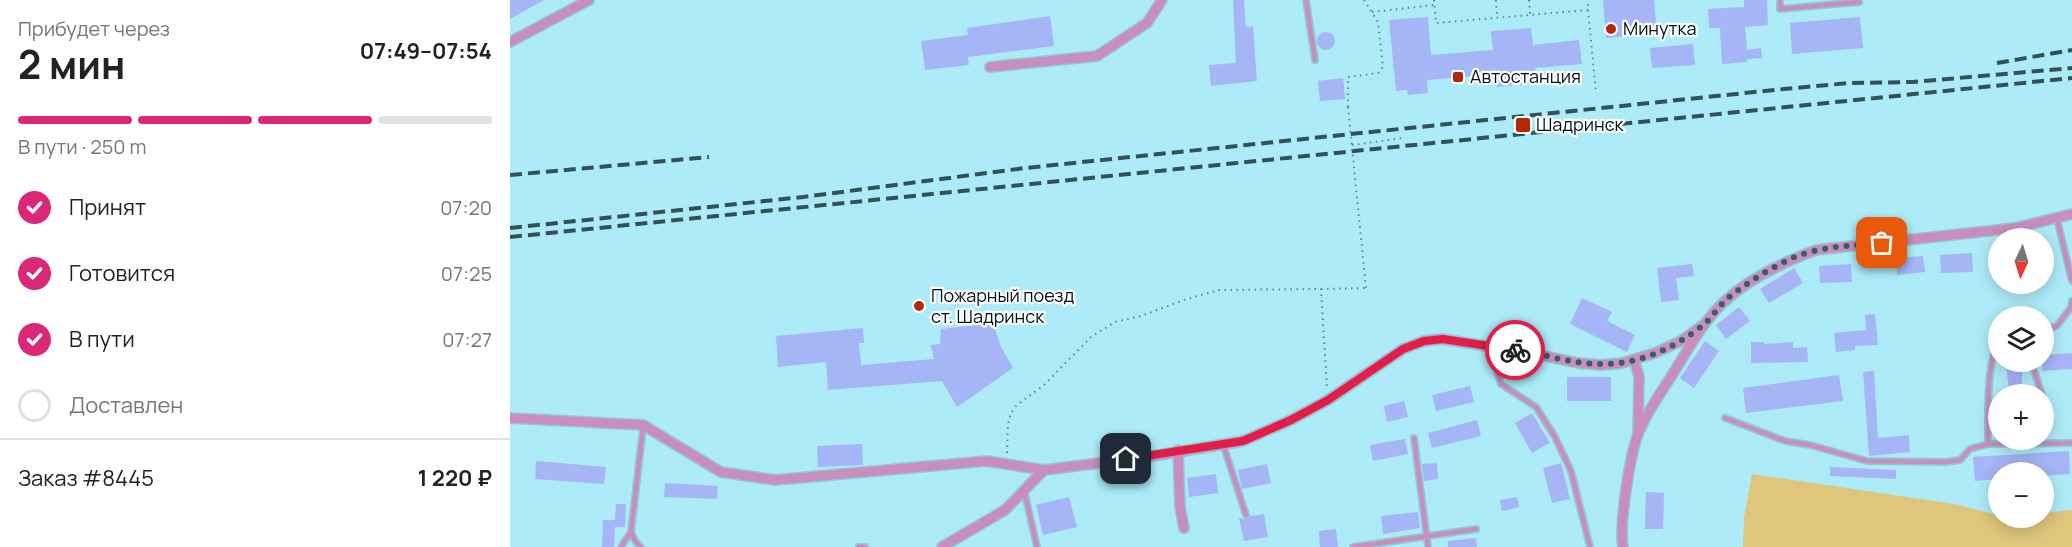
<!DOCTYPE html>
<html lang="ru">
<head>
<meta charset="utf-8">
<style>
  :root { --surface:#fff; --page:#f6f6f6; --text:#222; --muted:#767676; --line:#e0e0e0; --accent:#db2777 }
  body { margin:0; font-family:Manrope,sans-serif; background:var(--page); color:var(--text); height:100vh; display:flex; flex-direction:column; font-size:22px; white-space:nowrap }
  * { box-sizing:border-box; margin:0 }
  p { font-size:20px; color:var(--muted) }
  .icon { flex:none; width:33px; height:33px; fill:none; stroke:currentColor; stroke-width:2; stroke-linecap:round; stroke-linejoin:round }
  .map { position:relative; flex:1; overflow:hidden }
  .details { display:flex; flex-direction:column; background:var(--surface); width:510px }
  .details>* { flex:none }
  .needle { width:39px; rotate:184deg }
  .fabs { position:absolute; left:1478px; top:228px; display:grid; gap:12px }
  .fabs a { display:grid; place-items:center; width:66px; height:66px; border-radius:50%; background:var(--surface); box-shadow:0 3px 15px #0003; font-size:30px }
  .pin { position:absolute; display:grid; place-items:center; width:51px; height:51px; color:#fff; margin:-26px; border-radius:12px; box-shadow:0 3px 9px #0006 }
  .courier { position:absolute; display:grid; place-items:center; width:60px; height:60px; margin:-30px; border:4px solid #e11d48; border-radius:50%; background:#fff; color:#222; box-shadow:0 2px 8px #0007 }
  .head em { font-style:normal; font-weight:700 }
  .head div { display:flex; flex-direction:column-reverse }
  .head { display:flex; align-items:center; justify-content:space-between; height:102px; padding:0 18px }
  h1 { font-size:39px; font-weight:700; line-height:45px }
  .bar { display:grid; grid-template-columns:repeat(4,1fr); gap:9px 6px; align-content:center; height:72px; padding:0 18px }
  .bar i { height:8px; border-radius:4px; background:var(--line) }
  .bar .active { background:var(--accent) }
  .bar p { grid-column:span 4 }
  .line { display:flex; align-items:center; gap:15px; padding:0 18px; border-top:2px solid var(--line) }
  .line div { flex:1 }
  ol { padding:0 18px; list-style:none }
  li { display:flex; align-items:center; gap:18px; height:66px }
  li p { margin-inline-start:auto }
  li .icon { padding:6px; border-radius:50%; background:var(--accent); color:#fff; stroke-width:4 }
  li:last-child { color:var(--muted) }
  li i { width:33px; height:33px; border:3px solid var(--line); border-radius:50% }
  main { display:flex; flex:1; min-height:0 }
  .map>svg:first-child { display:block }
</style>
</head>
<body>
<main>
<section class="details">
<div class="head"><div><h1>2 мин</h1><p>Прибудет через</p></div><em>07:49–07:54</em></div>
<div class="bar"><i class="active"></i><i class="active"></i><i class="active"></i><i></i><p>В пути · 250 m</p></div>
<ol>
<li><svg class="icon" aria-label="check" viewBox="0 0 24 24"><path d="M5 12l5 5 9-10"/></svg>Принят<p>07:20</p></li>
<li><svg class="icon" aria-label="check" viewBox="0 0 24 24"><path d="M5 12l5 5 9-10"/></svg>Готовится<p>07:25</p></li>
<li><svg class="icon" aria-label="check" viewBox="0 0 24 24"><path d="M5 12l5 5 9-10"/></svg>В пути<p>07:27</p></li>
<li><i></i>Доставлен</li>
</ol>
<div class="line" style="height:78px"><div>Заказ #8445</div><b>1 220 ₽</b></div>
</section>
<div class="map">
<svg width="1562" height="547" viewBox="0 0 1562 547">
  <rect width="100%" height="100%" fill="#adebf9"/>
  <path fill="#dec77c" d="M1242,474L1444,504L1488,515V518H1533V513L1562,510V547H1233L1234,518Z"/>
  <path fill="#a5b5f5" d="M0,0H34L0,19Z
    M723,0H734L736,27L743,26L747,81L701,86L699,65L726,63Z
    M1093,0H1144L1147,34L1096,38Z
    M1234,0H1257L1258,25L1235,27L1237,50L1251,48L1252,58L1237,59V62L1212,64L1210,28H1199L1198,9L1234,7Z
    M540,16L544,46L458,57L459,65L415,70L411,41L458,35L457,28Z
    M918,17L921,55L983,50L981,31L1021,28L1023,45L1069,40L1072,64L1025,68L1027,83L987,87L986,74L917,80L918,93L898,95L897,90L886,91L879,20Z
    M1350,17L1353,48L1282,54L1280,23Z
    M807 41a9 9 0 1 1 18 0a9 9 0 1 1-18 0Z
    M1183,44L1185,65L1142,68L1140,48Z
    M833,78L835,99L810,101L808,81Z
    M1462,253L1463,272L1431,273L1430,255Z
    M1413,256L1415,272L1387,275L1386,258Z
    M1182,264L1184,276L1166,278L1169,300L1151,302L1147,268Z
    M1341,264L1342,282L1310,283L1309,266Z
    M1284,268L1293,283L1259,303L1250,289Z
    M1072,298L1102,312L1097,321L1125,335L1117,352L1060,324Z
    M1229,307L1240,321L1216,339L1206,325Z
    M1365,314L1368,345L1345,346V350L1326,352L1324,333L1356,330L1355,315Z
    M483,323L491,347L503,368L447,407L432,381L318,390L316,362L268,367L266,336L353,328L354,343H349L351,365L424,359L421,345L430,344L431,329Z
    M1195,341L1209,351L1184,388L1170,378Z
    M1241,342H1254V344L1283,342V348L1297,347L1298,362L1241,363Z
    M1562,353V369L1532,371L1533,355Z
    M1496,362H1512V394H1499Z
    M1364,371L1368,438L1399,435L1400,452L1359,456L1353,372Z
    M1329,375L1333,401L1236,413L1233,388Z
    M1057,377H1101V401H1057Z
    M960,386L964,402L926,411L922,395Z
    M894,401L898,417L877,422L874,406Z
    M1022,413L1040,443L1022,453L1005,423Z
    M967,420L971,436L922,448L918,433Z
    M895,439L898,454L863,461L860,445Z
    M352,444L353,465L308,467L307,446Z
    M1559,451L1560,474L1533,476V472H1488V479L1465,481L1463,457Z
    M26,461L96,467L94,484L25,479Z
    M927,463L928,479L914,481L912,464Z
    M1051,463L1060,499L1042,503L1033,468Z
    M757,464L761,483L732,489L728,470Z
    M1320,467L1386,470V479L1320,476Z
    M706,474L708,493L679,497L677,478Z
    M155,483L208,486L207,499L154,497Z
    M1136,492L1154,493L1153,529H1135Z
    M559,497L567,527L533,535L526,505Z
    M1007,497L1009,507L992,511L990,500Z
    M106,504H116L115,527H105L104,547H92L93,520H105Z
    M908,512L910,528L873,534L871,516Z
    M754,514L758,537L734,541L729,518L737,519L740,516Z
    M826,529L828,547H810L809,531Z
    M966,538L967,547H938V541Z"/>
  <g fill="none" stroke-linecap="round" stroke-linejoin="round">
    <defs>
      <path id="service" d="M796,0L805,60
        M1270,0V9L1349,2
        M1547,219L1562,281
        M1533,331L1547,326L1561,307L1562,301
        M986,347L988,374L991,384L1026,407L1045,437L1061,471L1080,547
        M1521,362L1532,394
        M1215,418L1275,441L1300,445L1357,461L1436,462L1450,460L1460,449L1478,444L1562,443
        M904,438L918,547
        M713,444L736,515
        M1478,444C1478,423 1476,360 1488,346
        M514,490L527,547
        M121,532L125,541L131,547
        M111,547L121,532L133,428
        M349,547H355
        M843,547L966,529"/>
      <path id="minor" d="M0,42L79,0
        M480,67L587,56L637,23L652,0
        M1124,360L1129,376L1128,433
        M0,418L133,425L211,472L265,480L477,461L534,470
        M668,450L670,507L674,528
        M432,547L495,510L534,470L637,457L733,441L781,420L818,400L893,349L914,341L932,339L1021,353L1068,363L1092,365L1112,363L1145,353L1171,341L1193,325
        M1113,547C1109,526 1119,465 1125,443C1132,419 1149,396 1162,375C1178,350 1193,321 1215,301C1241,277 1274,262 1306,250L1505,228L1562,214"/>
    </defs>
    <use href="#service" stroke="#91c8d4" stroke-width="8"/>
    <use href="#minor" stroke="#91c8d4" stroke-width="12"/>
    <path stroke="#5e8690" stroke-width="2" stroke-dasharray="1.5 4.5" stroke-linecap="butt" d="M924,0L926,23L1078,10V0
      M986,0L987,17
      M1019,0L1020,14
      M1078,10L1086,92
      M862,12L924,5
      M838,107V77L868,73L873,67L868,22L854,0
      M842,145L893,138
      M811,289L856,288
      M497,453L498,424L501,413L507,405L534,385L581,337L605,322L631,316L677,299L709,290L811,289L817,388"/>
    <use href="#service" stroke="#c98dbe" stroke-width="4.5"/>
    <use href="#minor" stroke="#c98dbe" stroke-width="9"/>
    <path stroke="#345158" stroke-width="4" stroke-dasharray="12 6" stroke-linecap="butt" d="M1487,63L1562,50
      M0,175L199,157
      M0,228L293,197L515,168L1274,89L1339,83L1403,82L1562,68
      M0,237L1562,78"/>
    <path stroke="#5e8690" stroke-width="2" stroke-dasharray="1.5 4.5" stroke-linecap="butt" d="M838,107L856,288"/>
  </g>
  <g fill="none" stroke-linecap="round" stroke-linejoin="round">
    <path stroke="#3d5c64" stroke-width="6" stroke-dasharray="0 10.8" d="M1005,350C1040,355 1073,368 1109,363C1138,360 1170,344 1192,326C1201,319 1208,307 1217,299C1234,285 1254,272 1274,262C1304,246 1339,246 1372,243"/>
    <path stroke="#e11d48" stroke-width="8" d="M616,459L733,441L781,420L818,400L893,349L914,341L933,339L1005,350"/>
  </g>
  <g fill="#b32807" stroke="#fff" stroke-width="2">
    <circle cx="1101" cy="29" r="6"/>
    <rect x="942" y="71" width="12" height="12" rx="3"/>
    <rect x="1005" y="117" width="16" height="16" rx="3"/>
    <circle cx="409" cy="306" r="6"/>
  </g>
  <g text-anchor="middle" stroke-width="4.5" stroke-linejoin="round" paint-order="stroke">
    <g font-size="18" fill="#000f14" stroke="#fff" text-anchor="start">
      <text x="1113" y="35">Минутка</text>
      <text x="960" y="83">Автостанция</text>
      <text x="1026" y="131">Шадринск</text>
      <text x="421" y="302">Пожарный поезд<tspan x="421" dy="21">ст. Шадринск</tspan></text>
    </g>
  </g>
</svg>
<div class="fabs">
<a><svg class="needle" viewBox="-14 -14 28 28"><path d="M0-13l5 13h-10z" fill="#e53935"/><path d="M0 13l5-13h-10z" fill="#767676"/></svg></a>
<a><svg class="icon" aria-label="layers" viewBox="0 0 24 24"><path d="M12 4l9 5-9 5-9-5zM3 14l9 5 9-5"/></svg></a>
<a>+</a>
<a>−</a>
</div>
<div class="pin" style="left:1372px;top:243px;background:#ea580c"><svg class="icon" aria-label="bag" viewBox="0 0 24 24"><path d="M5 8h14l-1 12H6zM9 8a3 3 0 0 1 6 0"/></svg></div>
<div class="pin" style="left:616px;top:459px;background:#1f2937"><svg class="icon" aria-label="home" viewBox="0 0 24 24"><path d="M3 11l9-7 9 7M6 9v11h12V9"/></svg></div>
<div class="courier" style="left:1005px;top:350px"><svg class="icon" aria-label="bike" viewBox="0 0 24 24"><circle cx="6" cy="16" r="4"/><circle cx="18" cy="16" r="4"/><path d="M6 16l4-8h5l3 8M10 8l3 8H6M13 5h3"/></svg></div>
</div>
</main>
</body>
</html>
